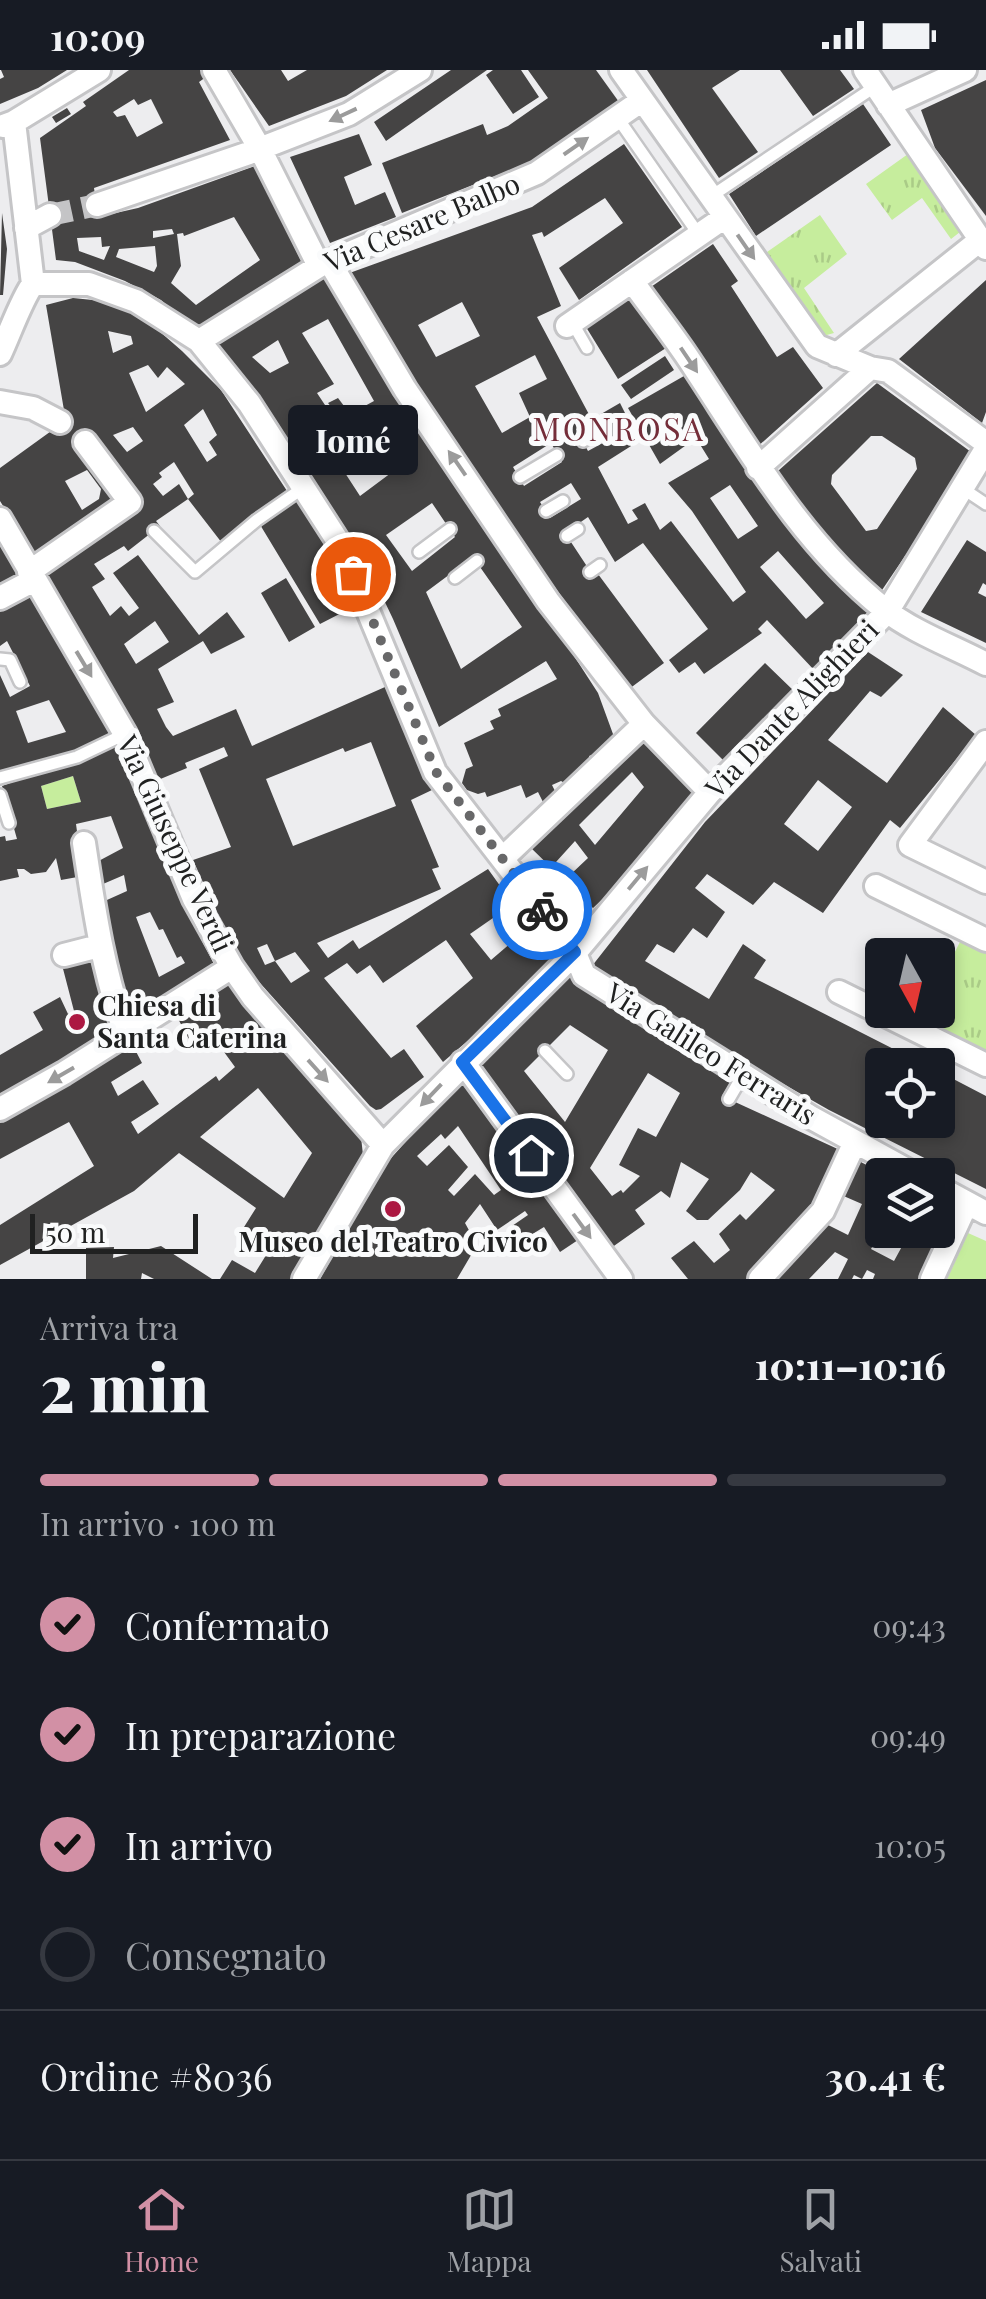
<!DOCTYPE html>
<html lang="it">
<head>
<meta charset="utf-8">
<style>
  :root { --surface:#171b24; --page:#20242c; --text:#f1f3f6; --muted:#9ea1a6; --line:#363941; --accent:#d290a5 }
  body { margin:0; font-family:"Playfair Display",serif; background:var(--page); color:var(--text); height:100vh; display:flex; flex-direction:column; font-size:38px; white-space:nowrap }
  * { box-sizing:border-box; margin:0 }
  p { font-size:32px; color:var(--muted) }
  .icon { flex:none; width:55px; height:55px; fill:none; stroke:currentColor; stroke-width:2; stroke-linecap:round; stroke-linejoin:round }
  .map { position:relative; height:1209px; overflow:hidden }
  .details { display:flex; flex-direction:column; background:var(--surface); flex:1 }
  .details>* { flex:none }
  .needle { width:65px; rotate:172deg }
  .controls { position:absolute; left:865px; top:868px; display:grid; gap:20px }
  .controls a { display:grid; place-items:center; width:90px; height:90px; border-radius:10px; background:var(--surface); box-shadow:0 5px 15px #0003; font-size:50px }
  .scale { position:absolute; left:30px; bottom:25px; width:168px; box-sizing:border-box; padding-left:10px; border:5px solid #202121; border-top:0; font-size:28px; line-height:35px; white-space:nowrap; color:#202121; -webkit-text-stroke:8px #fafbfc; paint-order:stroke }
  .pin { position:absolute; display:grid; place-items:center; width:85px; height:85px; color:#fff; margin:-42px; border:5px solid #fff; border-radius:50%; box-shadow:0 2px 10px #0007 }
  .courier { position:absolute; display:grid; place-items:center; width:100px; height:100px; margin:-50px; border:8px solid #1a73e8; border-radius:50%; background:#fff; color:#222; box-shadow:0 2px 12px #0007 }
  .bubble { position:absolute; height:70px; border-radius:10px; background:var(--surface); box-shadow:0 5px 15px #0003; font-size:32px; font-weight:800; line-height:70px; text-align:center }
  .overview em { font-style:normal; font-weight:800 }
  .overview div { display:flex; flex-direction:column-reverse }
  .overview { display:flex; align-items:center; justify-content:space-between; height:170px; padding:0 40px }
  h1 { font-size:65px; font-weight:800; line-height:75px }
  .bar { display:grid; grid-template-columns:repeat(4,1fr); gap:15px 10px; align-content:center; height:120px; padding:0 40px }
  .bar i { height:12px; border-radius:8px; background:var(--line) }
  .bar .current { background:var(--accent) }
  .bar p { grid-column:span 4 }
  .line { display:flex; align-items:center; gap:25px; padding:0 40px; border-top:2px solid var(--line) }
  .line div { flex:1 }
  ol { padding:0 40px; list-style:none }
  li { display:flex; align-items:center; gap:30px; height:110px }
  li p { margin-inline-start:auto }
  li .icon { padding:10px; border-radius:50%; background:var(--accent); color:#111; stroke-width:4 }
  li:last-child { color:var(--muted) }
  li i { width:55px; height:55px; border:5px solid var(--line); border-radius:50% }
  .status { display:flex; justify-content:space-between; align-items:center; height:70px; padding:0 50px; background:var(--surface); direction:ltr }
  .status svg { height:28px; fill:currentColor }
  .tab-bar { display:flex; justify-content:space-around; align-items:center; height:140px; border-top:2px solid var(--line); background:var(--surface); font-size:28px; color:var(--muted) }
  .tab-bar a { display:grid; justify-items:center; gap:5px }
  .tab-bar .current { color:var(--accent) }
  .map>svg:first-child { display:block }
</style>
</head>
<body>
<div class="status"><b>10:09</b><svg viewBox="0 0 49 12"><path d="M0 12V9h3v3zM5 12V6h3v6zM10 12V3h3v9zM15 12V0h3v12zM26 1h20v11H26zM47 4h2v5h-2z"/></svg></div>
<div class="map">
<svg width="986" height="1209" viewBox="0 0 986 1209">
  <defs>
    <pattern id="grass-tufts" width="24" height="20" patternUnits="userSpaceOnUse" patternTransform="scale(2.5)"><rect width="24" height="20" fill="#c6ed9d"/><path d="M3 7l-1-3M5 7V3M7 7l1-3M15 17l-1-3M17 17v-4M19 17l1-3" fill="none" stroke="#aacb87"/></pattern>
  </defs>
  <rect width="100%" height="100%" fill="#ededef"/>
  <path fill="url(#grass-tufts)" d="M908,84L960,162L951,169L922,128L892,150L866,114Z
    M820,145L847,184L804,218L834,263L823,266L757,189Z
    M962,868L986,880V982L920,949L924,940H938V915Z"/>
  <path fill="#c6ed9d" d="M73,706L81,732L47,739L41,716Z
    M968,1163L986,1171V1209H947Z"/>
  <path fill="#454444" fill-rule="evenodd" d="M1,0H67L38,18L0,34V9L4,7Z
    M129,0H202L206,7L199,12L230,70L94,118L98,147L138,138L255,96L304,197L200,265L161,230L125,211L75,192L56,190L40,68L86,36L83,32ZM134,29L138,35L151,29L163,53L137,67L125,45L117,47L113,42ZM234,147L260,190L196,235L171,213L181,196L177,164L183,163L184,166ZM172,159L174,164L153,168V161ZM101,167L102,177L110,176L104,190L79,181L77,168ZM155,176L157,196L154,202L116,187L119,179Z
    M230,0H281L288,11L307,0H387L346,26L269,56Z
    M451,0H487L386,71L374,52Z
    M493,0H521L539,27L513,44L486,5Z
    M528,0H596L619,32L533,91L402,143L382,93L483,54L487,65L508,56L548,28Z
    M647,0H740L712,18L758,82L719,108Z
    M780,0H840L854,19L813,46Z
    M986,10V146L935,78L921,40Z
    M863,34L891,75L756,166L729,124Z
    M67,38L71,44L56,53L52,47Z
    M359,64L372,95L344,107L355,135L385,122L396,147L330,173L290,87Z
    M624,74L682,157L579,230L559,198L623,153L605,128L544,167L542,162L532,165L561,236L537,247L592,350L576,359L588,381L612,368L601,344L620,333L639,371L598,397L628,454L638,449L632,440L645,433L660,460L671,451L733,532L746,522L692,441L668,413L709,389L696,368L660,394L628,338L684,306L797,468L869,541L815,601L767,550L758,559L762,563L704,604L695,592L679,603L669,590L708,559L643,473L615,492L588,447L565,463L594,507L598,504L664,593L629,619L443,364L344,205L532,137ZM462,232L480,266L436,287L418,255ZM535,285L547,309L519,323L530,347L502,363L475,316ZM555,353L562,367L554,371L546,358ZM551,373L562,392L524,416L513,397ZM571,413L581,429L550,448L540,432ZM730,415L758,456L738,469L710,428ZM778,481L824,533L806,549L760,497Z
    M2,143L7,179L3,225H0Z
    M713,174L738,211L731,216L777,287L793,277L823,318L756,378L648,219Z
    M327,205L598,623L617,675L589,686L592,696L570,716L561,711L552,715L557,725L543,732L538,722L526,728L521,715L487,727L485,722L478,724L467,720L462,713L466,699L473,696L464,673L494,659L490,651L501,646L498,639L557,609L546,591L439,657L393,549L361,482L259,327L211,275ZM328,249L374,331L350,344L338,328L328,333L336,343L329,346L337,360L323,368L306,345L325,335L317,323L334,314L302,263ZM278,270L289,293L270,303L252,287ZM375,363L399,397L360,426L334,386ZM432,433L455,467L412,501L386,465ZM473,487L522,557L461,599L426,522Z
    M986,210V342L982,353L899,289Z
    M631,227L666,278L618,309L586,257Z
    M73,228L112,232L143,247L182,281L221,320L287,421L222,473L188,429L194,424L174,392L159,403L162,407L153,414L163,426L179,414L188,429L156,451L160,456L128,481L124,476L94,494L105,509L92,517L110,546L121,536L129,546L139,538L113,503L138,485L199,565L227,542L245,567L211,584L203,571L158,599L174,632L157,639L166,657L173,666L236,639L252,676L385,617L432,720L411,730L439,797L432,799L441,819L317,873L328,888L353,870L359,879L488,799L554,891L520,926L443,992L416,956L473,908L446,870L383,913L370,895L357,904L347,893L324,908L391,988L404,979L424,1007L381,1039L376,1040L370,1036L236,886L193,790L231,777L199,699L228,686L224,677L185,693L187,698L158,710L115,625L41,501L142,432L137,427L118,433L36,488L0,431V398L54,359L65,346L46,235ZM108,261L131,266L133,274L113,283ZM148,295L158,308L167,297L185,314L146,342L129,303ZM203,339L217,365L209,372L217,385L207,392L184,355ZM133,357L143,371L127,382L113,365ZM87,400L101,419L99,429L82,440L65,411ZM155,551L169,572L136,594L124,574ZM371,672L396,736L293,776L266,709L343,678L345,682ZM493,848L511,873L491,890L470,864ZM267,874L275,891L295,882L310,901L291,913L275,891L265,895L257,878Z
    M665,286L674,300L631,329L621,315Z
    M877,313L971,382L959,398L964,401L911,488L905,486L878,526L769,409ZM871,366H882L915,388L917,399L877,459L866,461L831,414L832,405Z
    M297,429L328,480L355,536L320,554L259,453Z
    M0,469L20,505L0,517Z
    M967,470L986,482V515L983,513L978,523L986,527V573L921,542Z
    M286,508L315,557L289,572L261,523Z
    M33,521L115,663L76,685L0,704V605L10,627L30,616L7,571L0,576V540ZM49,630L66,662L28,673L16,641Z
    M868,582L903,605L881,627L870,621L828,670L887,713L943,637L976,665L900,758L890,750L823,843L774,812L753,835L707,804L695,818L725,842L707,868L693,858L674,883L657,874L645,891L709,929L743,874L766,890L754,908L925,995H882V1050H938V1001L986,1026V1119L829,1040L712,973L592,896L705,752ZM818,710L852,737L818,781L784,754Z
    M765,593L795,622L725,692L696,663Z
    M644,665L696,722L626,807L593,838L531,778ZM632,702L644,717L595,775L579,755ZM575,771L588,788L570,805L556,792Z
    M119,673L188,844L217,900L129,954L98,834L127,821L124,805L96,817L93,794L123,778L111,746L76,754L83,806L61,810L56,788L46,802L31,804L24,799H17L19,807L0,811V767L5,766L6,771L17,769L2,716ZM73,706L81,732L47,739L41,716ZM150,842L159,860L163,859L177,888L181,886L185,893L159,907L136,847Z
    M97,883L118,961L0,1033V985L43,960L33,942L60,927L68,944L74,941L61,891Z
    M570,905L734,1006L722,1026L842,1081L811,1145L747,1209H688L671,1188L694,1171L714,1193L730,1180L719,1164L740,1144L746,1150L775,1120L751,1102L740,1120L708,1150H697L686,1141L709,1109L681,1092L670,1128L661,1121L635,1140L645,1154L611,1178L538,1075L474,996ZM570,955L608,980L565,1052L524,1001ZM648,1003L680,1023L656,1067L638,1058L619,1095L640,1106L623,1123L621,1120L612,1126L590,1098Z
    M227,913L297,996L360,1058L363,1085L296,1209H220L232,1190L255,1203L268,1182L239,1165L256,1138L179,1083L134,1121L0,1195V1155L94,1096L69,1052L0,1089V1046L131,972L142,993L111,1012L118,1026L143,1010L159,1034L131,1052L138,1064L216,1006L219,1011L235,997L208,960L190,971L176,945ZM258,1018L312,1083L284,1128L200,1067Z
    M462,1009L581,1168L560,1182L544,1157L521,1171L512,1156L528,1145L525,1141L497,1160L480,1134L465,1153L477,1175L457,1209H320L384,1096ZM458,1056L501,1120L494,1125L475,1104L454,1126L448,1120L468,1097L449,1075L427,1096L417,1086L441,1064L445,1069Z
    M855,1089L882,1103V1159L871,1179L894,1191L911,1160H938V1129L954,1137L922,1209H873L875,1204L867,1200L862,1209L854,1205L852,1209H838L848,1189L835,1182L809,1209H772L826,1154L848,1165L862,1134L839,1124Z
    M161,1176L212,1209H154L142,1203L141,1209H86V1178L114,1177L113,1188Z"/>
  <g fill="none" stroke-linecap="round" stroke-linejoin="round">
    <path stroke="#c4c4c6" stroke-width="22" stroke-dasharray="22 11" stroke-linecap="butt" d="M50,145L97,135"/>
    <defs>
      <path id="lane" d="M617,47L699,165
        M710,127L876,16
        M572,252L587,278
        M583,371L597,362
        M520,407L557,385
        M962,418L986,434
        M546,441L563,431
        M154,461L195,502L257,450L303,418
        M567,466L578,459
        M419,482L450,459
        M590,502L600,495
        M455,508L477,491
        M0,589L10,590L20,612
        M0,708L77,687L125,664
        M0,725L9,753
        M545,981L567,1004
        M729,1029L743,1005"/>
      <path id="street" d="M214,0L260,79L319,196
        M621,0L817,276L870,298L888,301L986,373
        M865,0L986,178
        M888,35L965,0
        M3,56L14,52L99,0
        M97,135L249,83L349,44L420,0
        M26,158L50,145
        M329,191L405,319L548,531L644,654L710,722
        M632,211C650,236 669,260 686,285C747,376 798,470 884,539C913,562 954,577 986,594
        M33,214H89L136,231L199,271L249,333L341,476L435,702L575,883L584,905L812,1048L916,1105
        M567,256L725,147
        M199,271L319,196L537,103L641,31
        M0,284C9,265 22,228 33,214L14,52
        M836,285L979,171
        M0,332L33,338L60,352
        M758,398L870,298
        M0,449L125,664L194,829L232,897L253,927L383,1075
        M29,502L130,432L85,372
        M0,528L34,510
        M986,672L910,775L986,812
        M84,773C94,839 103,902 126,965
        M503,788L644,654
        M876,816L986,870
        M64,885L99,876
        M839,922L986,995
        M463,992L621,1209
        M0,1039L64,1003L232,897
        M938,1117L986,1143
        M304,1209L383,1075L575,883L710,722L887,542L986,379
        M760,1209L823,1141L855,1072
        M932,1209L967,1133"/>
    </defs>
    <use href="#lane" stroke="#c5c5c7" stroke-width="16"/>
    <use href="#street" stroke="#c5c5c7" stroke-width="28"/>
    <use href="#lane" stroke="#fff" stroke-width="11"/>
    <use href="#street" stroke="#fff" stroke-width="22"/>
  </g>
  <defs><path id="oneway-solid" d="M-6-.8H1V-3.2L6.5 0L1 3.2V.8H-6Z" transform="scale(2.5)"/></defs>
  <g fill="#9b9b9b">
    <use href="#oneway-solid" transform="translate(343 45) rotate(155)"/>
    <use href="#oneway-solid" transform="translate(576 76) rotate(-35)"/>
    <use href="#oneway-solid" transform="translate(746 177) rotate(55)"/>
    <use href="#oneway-solid" transform="translate(689 290) rotate(56)"/>
    <use href="#oneway-solid" transform="translate(457 393) rotate(-125)"/>
    <use href="#oneway-solid" transform="translate(84 594) rotate(59)"/>
    <use href="#oneway-solid" transform="translate(638 808) rotate(-50)"/>
    <use href="#oneway-solid" transform="translate(318 1001) rotate(48)"/>
    <use href="#oneway-solid" transform="translate(61 1005) rotate(150)"/>
    <use href="#oneway-solid" transform="translate(431 1025) rotate(134)"/>
    <use href="#oneway-solid" transform="translate(582 1156) rotate(54)"/>
  </g>
  <g fill="none" stroke-linecap="round" stroke-linejoin="round">
    <path stroke="#686869" stroke-width="10" stroke-dasharray="0 18" d="M353,504L436,702L542,840"/>
    <path stroke="#1a73e8" stroke-width="12" d="M531,1085L462,992L575,882L542,840"/>
  </g>
  <g fill="#ac1842" stroke="#fafbfc" stroke-width="4">
    <circle cx="77" cy="952" r="10"/>
    <circle cx="393" cy="1139" r="10"/>
  </g>
  <g text-anchor="middle" stroke-width="10" stroke-linejoin="round" paint-order="stroke">
    <g font-size="28" fill="#202121" stroke="#fafbfc">
      <text transform="translate(422 153) rotate(-23)" y="10">Via Cesare Balbo</text>
      <text transform="translate(792 639) rotate(-46)" y="10">Via Dante Alighieri</text>
      <text transform="translate(175 774) rotate(65)" y="10">Via Giuseppe Verdi</text>
      <text transform="translate(711 984) rotate(32)" y="10">Via Galileo Ferraris</text>
    </g>
    <g font-size="28" font-weight="bold" fill="#202121" stroke="#fafbfc" text-anchor="start">
      <text x="97" y="946">Chiesa di<tspan x="97" dy="32">Santa Caterina</tspan></text>
      <text x="393" y="1182" text-anchor="middle">Museo del Teatro Civico</text>
    </g>
    <g font-size="32" letter-spacing="2.5" fill="#742d39" stroke="#fafbfc">
      <text x="619" y="371">MONROSA</text>
    </g>
  </g>
</svg>
<div class="controls">
<a><svg class="needle" viewBox="-14 -14 28 28"><path d="M0-13l5 13h-10z" fill="#e53935"/><path d="M0 13l5-13h-10z" fill="#9ea1a6"/></svg></a>
<a><svg class="icon" aria-label="locate" viewBox="0 0 24 24"><circle cx="12" cy="12" r="6"/><path d="M12 2v4M12 18v4M2 12h4M18 12h4"/></svg></a>
<a><svg class="icon" aria-label="layers" viewBox="0 0 24 24"><path d="M12 4l9 5-9 5-9-5zM3 14l9 5 9-5"/></svg></a>
</div>
<div class="scale">50 m</div>
<div class="pin" style="left:353px;top:504px;background:#ea580c"><svg class="icon" aria-label="bag" viewBox="0 0 24 24"><path d="M5 8h14l-1 12H6zM9 8a3 3 0 0 1 6 0"/></svg></div>
<div class="pin" style="left:531px;top:1085px;background:#1f2937"><svg class="icon" aria-label="home" viewBox="0 0 24 24"><path d="M3 11l9-7 9 7M6 9v11h12V9"/></svg></div>
<div class="courier" style="left:542px;top:840px"><svg class="icon" aria-label="bike" viewBox="0 0 24 24"><circle cx="6" cy="16" r="4"/><circle cx="18" cy="16" r="4"/><path d="M6 16l4-8h5l3 8M10 8l3 8H6M13 5h3"/></svg></div>
<div class="bubble" style="left:288px;top:335px;width:130px">Iomé</div>
</div>
<section class="details">
<div class="overview"><div><h1>2 min</h1><p>Arriva tra</p></div><em>10:11–10:16</em></div>
<div class="bar"><i class="current"></i><i class="current"></i><i class="current"></i><i></i><p>In arrivo · 100 m</p></div>
<ol>
<li><svg class="icon" aria-label="check" viewBox="0 0 24 24"><path d="M5 12l5 5 9-10"/></svg>Confermato<p>09:43</p></li>
<li><svg class="icon" aria-label="check" viewBox="0 0 24 24"><path d="M5 12l5 5 9-10"/></svg>In preparazione<p>09:49</p></li>
<li><svg class="icon" aria-label="check" viewBox="0 0 24 24"><path d="M5 12l5 5 9-10"/></svg>In arrivo<p>10:05</p></li>
<li><i></i>Consegnato</li>
</ol>
<div class="line" style="height:130px"><div>Ordine #8036</div><b>30.41 €</b></div>
</section>
<nav class="tab-bar">
<a class="current"><svg class="icon" aria-label="home" viewBox="0 0 24 24"><path d="M3 11l9-7 9 7M6 9v11h12V9"/></svg>Home</a>
<a><svg class="icon" aria-label="map" viewBox="0 0 24 24"><path d="M3 6l6-2 6 2 6-2v14l-6 2-6-2-6 2zM9 4v14M15 6v14"/></svg>Mappa</a>
<a><svg class="icon" aria-label="saved" viewBox="0 0 24 24"><path d="M7 4h10v16l-5-4-5 4z"/></svg>Salvati</a>
</nav>
</body>
</html>
